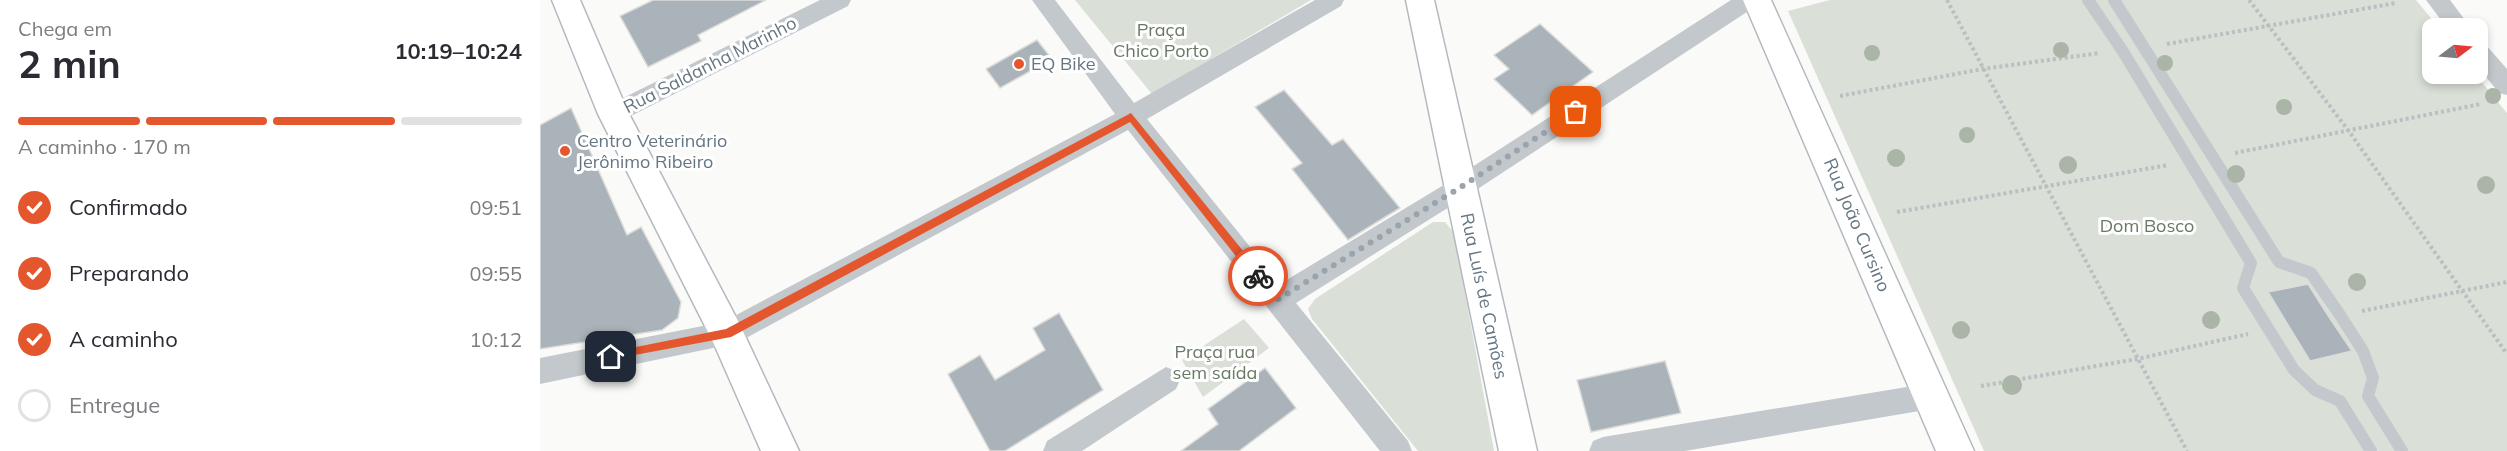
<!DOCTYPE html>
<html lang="pt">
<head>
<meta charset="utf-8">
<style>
  :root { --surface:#fff; --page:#f7f7f7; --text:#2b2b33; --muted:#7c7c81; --line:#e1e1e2; --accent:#e4572e }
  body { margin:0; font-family:Mulish,sans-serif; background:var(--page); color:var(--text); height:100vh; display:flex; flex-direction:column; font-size:22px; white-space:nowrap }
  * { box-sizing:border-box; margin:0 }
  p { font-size:20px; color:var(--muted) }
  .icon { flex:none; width:33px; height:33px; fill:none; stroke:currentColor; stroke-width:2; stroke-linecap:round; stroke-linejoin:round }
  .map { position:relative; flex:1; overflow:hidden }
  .sheet { display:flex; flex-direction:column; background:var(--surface); width:540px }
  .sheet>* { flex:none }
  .needle { width:39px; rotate:74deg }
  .controls { position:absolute; left:1882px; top:18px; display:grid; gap:12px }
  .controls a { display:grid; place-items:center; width:66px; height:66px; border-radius:12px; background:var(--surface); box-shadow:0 3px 9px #0003; font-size:30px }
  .pin { position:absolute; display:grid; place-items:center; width:51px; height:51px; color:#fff; margin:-26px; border-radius:12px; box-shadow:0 3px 9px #0006 }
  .courier { position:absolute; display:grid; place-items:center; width:60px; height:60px; margin:-30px; border:4px solid #e4572e; border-radius:50%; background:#fff; color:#222; box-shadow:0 2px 8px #0007 }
  .headline em { font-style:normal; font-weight:700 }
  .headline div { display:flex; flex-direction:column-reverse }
  .headline { display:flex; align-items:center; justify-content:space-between; height:102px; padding:0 18px }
  h1 { font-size:39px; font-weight:700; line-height:45px }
  .bar { display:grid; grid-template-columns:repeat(4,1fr); gap:9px 6px; align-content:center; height:72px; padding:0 18px }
  .bar i { height:8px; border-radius:4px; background:var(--line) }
  .bar .current { background:var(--accent) }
  .bar p { grid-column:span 4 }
  ol { padding:0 18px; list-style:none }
  li { display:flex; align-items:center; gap:18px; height:66px }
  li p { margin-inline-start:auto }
  li .icon { padding:6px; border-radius:50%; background:var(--accent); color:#fff; stroke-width:4 }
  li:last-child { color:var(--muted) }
  li i { width:33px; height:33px; border:3px solid var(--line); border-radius:50% }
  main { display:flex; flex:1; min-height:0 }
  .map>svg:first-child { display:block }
</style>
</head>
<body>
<main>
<section class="sheet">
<div class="headline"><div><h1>2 min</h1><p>Chega em</p></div><em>10:19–10:24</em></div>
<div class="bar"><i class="current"></i><i class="current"></i><i class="current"></i><i></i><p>A caminho · 170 m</p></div>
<ol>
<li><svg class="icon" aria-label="check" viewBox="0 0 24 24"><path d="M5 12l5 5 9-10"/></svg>Confirmado<p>09:51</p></li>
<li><svg class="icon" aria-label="check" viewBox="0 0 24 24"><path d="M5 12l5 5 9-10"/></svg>Preparando<p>09:55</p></li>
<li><svg class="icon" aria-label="check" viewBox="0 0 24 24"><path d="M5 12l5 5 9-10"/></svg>A caminho<p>10:12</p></li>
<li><i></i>Entregue</li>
</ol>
</section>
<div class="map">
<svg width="1967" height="451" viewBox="0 0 1967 451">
  <rect width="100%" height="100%" fill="#fafaf8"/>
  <path fill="#dadfd7" d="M535,0H771L612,94Z
    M1290,0H1876L1899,28H1893V74H1935L1967,113V451H1444L1248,11Z
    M893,222H905L914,233L954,451H878L772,319L768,309L775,299Z
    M704,319L729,348L663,397L642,360Z"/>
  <path fill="#aab3b9" stroke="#dcdcda" stroke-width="1.5" d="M113,0H226L158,35L161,41L108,67L80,16Z
    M1000,24L1053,72L992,115L954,79L969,69L954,55Z
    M497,40L512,59L460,88L446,69Z
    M744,90L792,145L803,139L860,208L808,240L752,169L762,163L715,107Z
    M31,108L87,235L101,227L141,302L138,318L122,330L0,349V125Z
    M1768,284L1789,317L1812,351L1770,361L1728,292Z
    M519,313L563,390L465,451H450L408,374L440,355L455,380L505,350L493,328Z
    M1125,361L1141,413L1051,432L1037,380Z
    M725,368L756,408L699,451H641L678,424L668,409Z"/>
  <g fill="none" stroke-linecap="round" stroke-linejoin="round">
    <defs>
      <path id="secondary" d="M12,0H40L88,112L199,323L259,451H221L174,344L58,114Z
        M866,0H894L997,451H959Z
        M1203,0H1231L1434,451H1396Z"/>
    </defs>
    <use href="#secondary" stroke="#b3babf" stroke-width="3"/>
    <path stroke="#bbbfc2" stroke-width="4" stroke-dasharray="3 3" stroke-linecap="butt" d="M1407,0L1647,451
      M1709,0L1808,130L1967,354
      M1627,44L1856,3
      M1300,96L1442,69L1560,53
      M1695,153L1941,104
      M1357,212L1629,165
      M1822,311L1967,282
      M1441,386L1597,359L1708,334"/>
    <path stroke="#c3c8cc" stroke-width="12" d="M1548,0L1582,50L1711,263L1703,288L1754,370L1775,390L1800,401L1831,451
      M1574,0L1739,262L1771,273L1800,315L1823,351L1833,378L1828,396L1862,451"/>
    <path fill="#c3c8cc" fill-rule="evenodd" d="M280,0H311L308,6L81,121L73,124L65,121L61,114L65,107Z
      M492,0H515L594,103L775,0H804L801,6L607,119L740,284L912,180L1191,0H1219L1216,6L930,194L756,303L868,441L872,451H840L588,130L197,343L0,384V358L183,322L575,114Z
      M1886,0H1910L1931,28H1907Z
      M1938,42L1946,45L1967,69V95L1959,93L1938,67Z
      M626,367L636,371L640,380L636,389L542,451H503L507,441Z
      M1391,383L1401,387L1405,396L1401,405L1391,409L1145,451H1049L1053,441L1063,437Z"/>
    <use href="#secondary" fill="#fff" fill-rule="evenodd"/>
  </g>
  <g fill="#aab4a7">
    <circle cx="1521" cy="50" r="8"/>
    <circle cx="1332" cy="53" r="8"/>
    <circle cx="1625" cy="63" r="8"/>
    <circle cx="1953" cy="96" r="8"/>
    <circle cx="1744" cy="107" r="8"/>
    <circle cx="1427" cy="135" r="8"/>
    <circle cx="1356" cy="158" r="9"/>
    <circle cx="1528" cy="165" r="9"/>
    <circle cx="1696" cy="174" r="9"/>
    <circle cx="1946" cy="185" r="9"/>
    <circle cx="1817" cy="282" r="9"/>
    <circle cx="1671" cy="320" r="9"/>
    <circle cx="1421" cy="330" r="9"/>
    <circle cx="1472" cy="385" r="10"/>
  </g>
  <path fill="#e4572e" d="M591,113L721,273V279H714L590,122L191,337L68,360L66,357L71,352L186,329Z"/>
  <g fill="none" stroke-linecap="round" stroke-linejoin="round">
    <path stroke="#99a4ac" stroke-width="6" stroke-dasharray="0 10.8" d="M718,276L737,300L921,187L1036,112"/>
  </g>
  <g fill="#e4572e" stroke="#fff" stroke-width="2">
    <circle cx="479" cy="64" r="6"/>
    <circle cx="25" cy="151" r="6"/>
  </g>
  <g text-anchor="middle" stroke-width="6" stroke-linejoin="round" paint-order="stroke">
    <g font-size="18" fill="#687a64" stroke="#fff">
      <text x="621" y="36">Praça<tspan x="621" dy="21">Chico Porto</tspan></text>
      <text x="1607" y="232">Dom Bosco</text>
      <text x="675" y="358">Praça rua<tspan x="675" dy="21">sem saída</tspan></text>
    </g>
    <g font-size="18" fill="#657683" stroke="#fff" text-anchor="start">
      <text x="491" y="70">EQ Bike</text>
      <text x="37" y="147">Centro Veterinário<tspan x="37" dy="21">Jerônimo Ribeiro</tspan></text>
    </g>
    <g font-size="18" fill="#657683" stroke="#fff">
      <text transform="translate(170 65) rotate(-27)" y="6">Rua Saldanha Marinho</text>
      <text transform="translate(1317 225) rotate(67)" y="6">Rua João Cursino</text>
      <text transform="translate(944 296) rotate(78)" y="6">Rua Luís de Camões</text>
    </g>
  </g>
</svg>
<div class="controls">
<a><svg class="needle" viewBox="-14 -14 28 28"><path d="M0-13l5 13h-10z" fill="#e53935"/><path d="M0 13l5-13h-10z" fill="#7c7c81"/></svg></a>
</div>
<div class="pin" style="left:1036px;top:112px;background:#ea580c"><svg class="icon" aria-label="bag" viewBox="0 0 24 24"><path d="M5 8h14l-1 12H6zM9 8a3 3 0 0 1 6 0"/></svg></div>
<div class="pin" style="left:71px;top:357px;background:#1f2937"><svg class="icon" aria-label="home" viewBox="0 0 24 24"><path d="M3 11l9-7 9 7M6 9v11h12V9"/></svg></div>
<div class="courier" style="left:718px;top:276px"><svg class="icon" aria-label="bike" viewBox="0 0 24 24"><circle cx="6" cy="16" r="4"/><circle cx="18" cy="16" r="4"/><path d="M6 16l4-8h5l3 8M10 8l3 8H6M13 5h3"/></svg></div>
</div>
</main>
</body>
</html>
